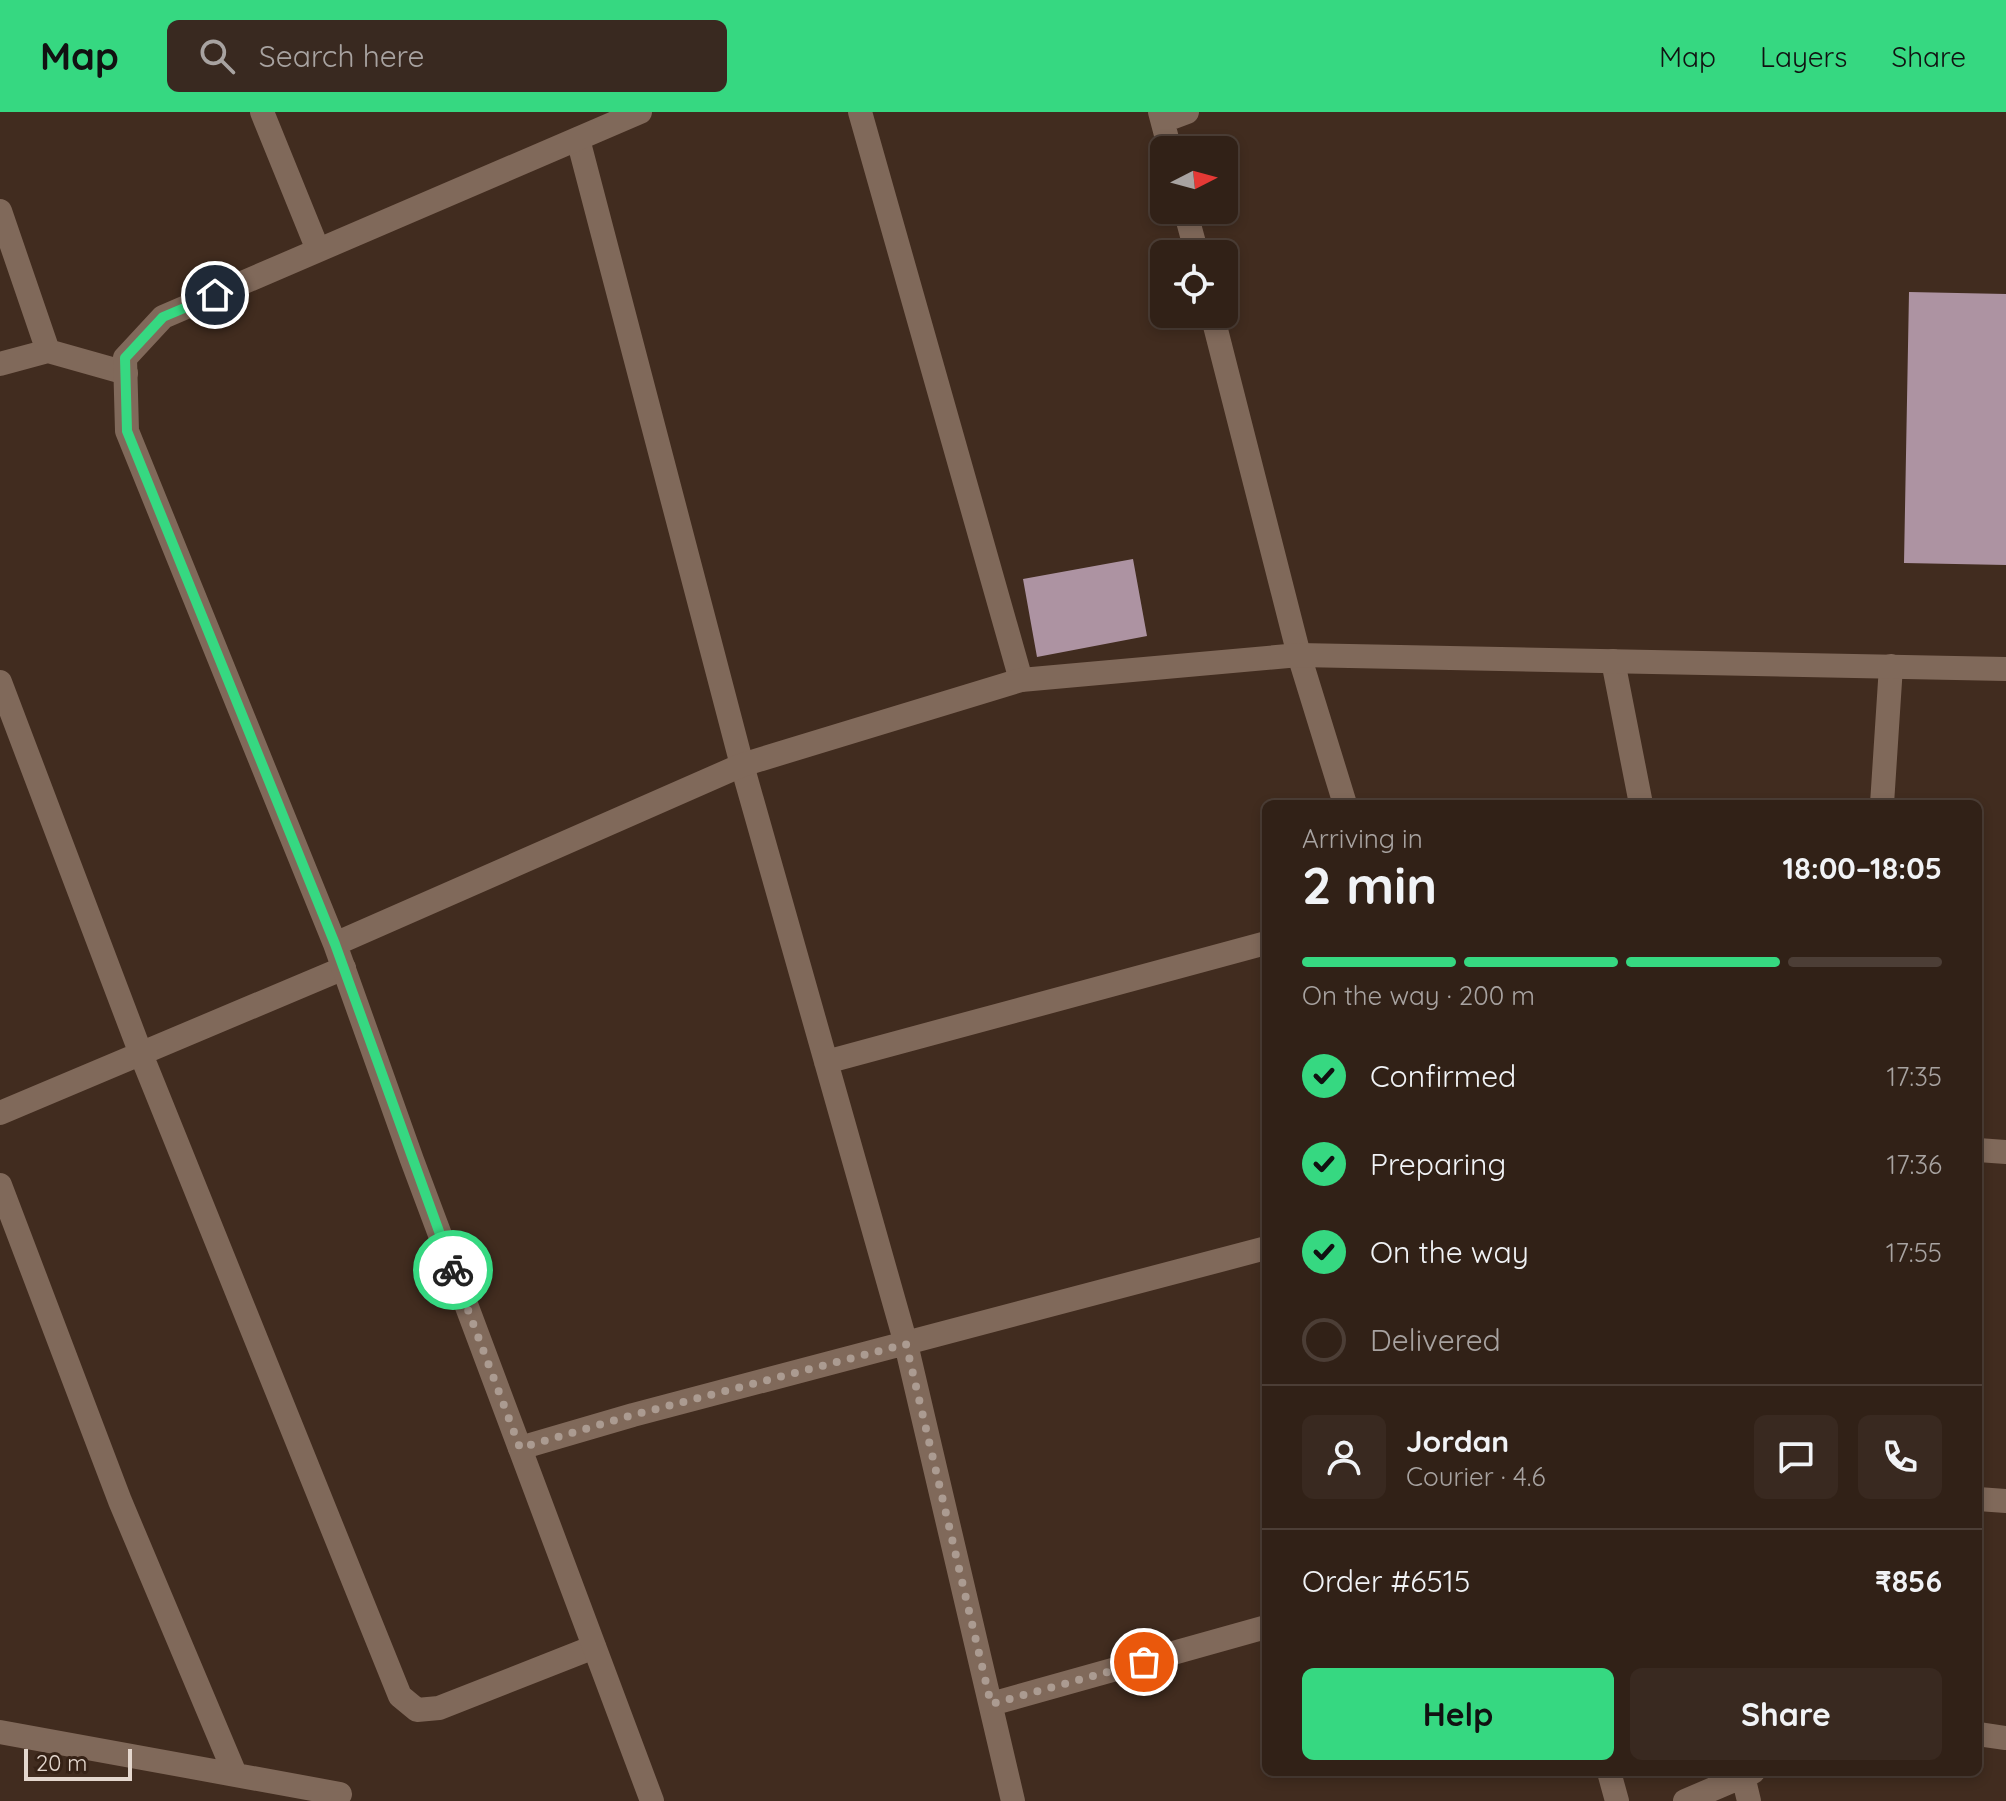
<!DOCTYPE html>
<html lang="en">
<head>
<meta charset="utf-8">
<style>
  :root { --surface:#312117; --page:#392920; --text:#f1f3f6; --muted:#a8a3a1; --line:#4c3e36; --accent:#36d881 }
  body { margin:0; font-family:Quicksand,sans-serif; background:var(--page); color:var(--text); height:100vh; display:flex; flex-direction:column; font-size:30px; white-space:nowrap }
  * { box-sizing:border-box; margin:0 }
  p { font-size:26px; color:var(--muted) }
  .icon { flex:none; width:44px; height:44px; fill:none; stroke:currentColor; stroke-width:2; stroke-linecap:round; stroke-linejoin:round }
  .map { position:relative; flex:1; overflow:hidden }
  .drawer { position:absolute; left:1262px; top:688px; width:720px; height:976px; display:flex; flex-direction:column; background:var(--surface); border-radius:12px; box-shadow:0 4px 12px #0003,0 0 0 2px var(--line) }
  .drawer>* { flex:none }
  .needle { width:52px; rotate:84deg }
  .tools { position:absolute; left:1150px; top:24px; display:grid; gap:16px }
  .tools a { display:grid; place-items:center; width:88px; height:88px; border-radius:12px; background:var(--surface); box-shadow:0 4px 12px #0003,0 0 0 2px var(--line); font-size:40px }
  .scale { position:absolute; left:24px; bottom:20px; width:108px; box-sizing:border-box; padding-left:8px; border:4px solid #e4d7ce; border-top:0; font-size:22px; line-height:28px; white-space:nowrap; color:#e4d7ce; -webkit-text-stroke:6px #362216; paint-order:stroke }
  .pin { position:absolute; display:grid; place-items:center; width:68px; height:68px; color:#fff; margin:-34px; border:4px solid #fff; border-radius:50%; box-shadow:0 2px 8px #0007 }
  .courier { position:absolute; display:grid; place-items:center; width:80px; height:80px; margin:-40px; border:6px solid #36d881; border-radius:50%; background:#fff; color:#222; box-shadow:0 2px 10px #0007 }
  .head em { font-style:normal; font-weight:800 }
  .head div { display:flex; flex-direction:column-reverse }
  .head { display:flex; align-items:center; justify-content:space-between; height:136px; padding:0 40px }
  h1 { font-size:52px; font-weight:800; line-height:60px }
  .bar { display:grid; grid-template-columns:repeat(4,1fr); gap:12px 8px; align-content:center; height:96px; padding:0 40px }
  .bar i { height:10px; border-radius:6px; background:var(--line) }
  .bar .active { background:var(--accent) }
  .bar p { grid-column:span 4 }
  .line { display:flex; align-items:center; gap:20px; padding:0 40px; border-top:2px solid var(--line) }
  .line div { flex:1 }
  .round { display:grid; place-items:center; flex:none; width:84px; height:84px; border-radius:12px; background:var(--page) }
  ol { padding:0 40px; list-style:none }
  li { display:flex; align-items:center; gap:24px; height:88px }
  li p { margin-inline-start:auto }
  li .icon { padding:8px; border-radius:50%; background:var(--accent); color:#111; stroke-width:4 }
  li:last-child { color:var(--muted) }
  li i { width:44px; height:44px; border:4px solid var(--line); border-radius:50% }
  .primary-button { display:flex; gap:16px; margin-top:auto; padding:16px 40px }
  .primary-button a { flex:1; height:92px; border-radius:12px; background:var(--accent); color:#111; font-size:32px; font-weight:800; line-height:92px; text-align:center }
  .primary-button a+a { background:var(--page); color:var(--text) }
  header { display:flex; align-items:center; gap:48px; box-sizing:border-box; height:112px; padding:0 40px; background:var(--accent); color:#111 }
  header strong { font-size:38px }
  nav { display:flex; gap:44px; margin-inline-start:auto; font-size:28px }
  .search { width:560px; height:72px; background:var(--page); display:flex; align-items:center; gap:20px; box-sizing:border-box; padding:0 28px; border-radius:12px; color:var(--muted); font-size:30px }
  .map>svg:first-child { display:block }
</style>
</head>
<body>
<header>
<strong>Map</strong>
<div class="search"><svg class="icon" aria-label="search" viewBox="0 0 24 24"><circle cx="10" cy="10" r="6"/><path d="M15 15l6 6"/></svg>Search here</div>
<nav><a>Map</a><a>Layers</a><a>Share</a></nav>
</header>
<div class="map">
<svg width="2006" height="1689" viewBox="0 0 2006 1689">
  <rect width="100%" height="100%" fill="#412c1f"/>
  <path fill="#ad93a2" d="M1909,180L2006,182V453L1904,451Z
    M1133,447L1147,524L1037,545L1023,467Z"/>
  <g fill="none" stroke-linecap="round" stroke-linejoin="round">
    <path stroke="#80695a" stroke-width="24" d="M860,0L1021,568
      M1160,0L1170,38
      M1163,9L1187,0
      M578,27L742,653L906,1232L1013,1689
      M1185,98L1197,142
      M0,99L48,239
      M1212,202L1299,543L1345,692
      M0,252L48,239L126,261
      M1613,549L1641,692
      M0,570L141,942L400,1584L417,1598L439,1596L594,1535
      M1882,692L1891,554
      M826,950L1266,831
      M0,1001L344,856
      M1978,1038L2006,1040
      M0,1073L120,1389L235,1662
      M520,1336L633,1303L1266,1136
      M1978,1387L2006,1389
      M991,1592L1266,1515
      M0,1620L340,1682
      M1978,1622L2006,1626
      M1609,1660L1617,1689
      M1743,1664L1749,1689
      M1685,1689L1753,1660"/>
    <path stroke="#80695a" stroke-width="24" d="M262,0L318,138
      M640,0L163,205L125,246L127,319L335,832L412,1048L652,1689
      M335,832L742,653L1021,568L1299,543L2006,557"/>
  </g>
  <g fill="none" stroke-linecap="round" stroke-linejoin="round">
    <path stroke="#ab9b91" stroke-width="8" stroke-dasharray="0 14.4" d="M453,1158L520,1336L633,1303L906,1232L991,1592L1144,1550"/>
    <path stroke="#36d881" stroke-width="10" d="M215,183L163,205L125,246L127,319L335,832L453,1158"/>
  </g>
</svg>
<div class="tools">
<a><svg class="needle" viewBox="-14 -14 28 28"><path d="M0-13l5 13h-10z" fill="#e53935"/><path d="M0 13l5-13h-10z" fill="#a8a3a1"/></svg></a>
<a><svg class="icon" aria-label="locate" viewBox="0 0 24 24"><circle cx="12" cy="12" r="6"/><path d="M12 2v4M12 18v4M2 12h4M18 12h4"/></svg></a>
</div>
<div class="scale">20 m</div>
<div class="pin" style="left:1144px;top:1550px;background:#ea580c"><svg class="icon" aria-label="bag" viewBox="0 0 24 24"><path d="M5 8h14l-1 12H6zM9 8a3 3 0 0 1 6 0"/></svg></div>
<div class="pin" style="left:215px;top:183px;background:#1f2937"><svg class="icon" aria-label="home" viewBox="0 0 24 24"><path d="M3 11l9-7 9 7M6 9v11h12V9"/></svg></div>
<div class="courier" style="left:453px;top:1158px"><svg class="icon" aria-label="bike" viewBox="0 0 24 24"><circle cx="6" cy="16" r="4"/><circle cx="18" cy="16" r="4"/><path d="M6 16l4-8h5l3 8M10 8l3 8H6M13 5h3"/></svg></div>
<section class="drawer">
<div class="head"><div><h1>2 min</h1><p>Arriving in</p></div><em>18:00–18:05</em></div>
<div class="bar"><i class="active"></i><i class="active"></i><i class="active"></i><i></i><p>On the way · 200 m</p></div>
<ol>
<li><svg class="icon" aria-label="check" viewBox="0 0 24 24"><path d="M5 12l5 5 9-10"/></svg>Confirmed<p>17:35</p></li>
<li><svg class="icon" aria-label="check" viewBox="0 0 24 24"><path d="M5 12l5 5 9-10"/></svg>Preparing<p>17:36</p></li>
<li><svg class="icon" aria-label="check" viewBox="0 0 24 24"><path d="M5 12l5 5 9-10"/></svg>On the way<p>17:55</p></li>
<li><i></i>Delivered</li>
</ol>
<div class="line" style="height:144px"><a class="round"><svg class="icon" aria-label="person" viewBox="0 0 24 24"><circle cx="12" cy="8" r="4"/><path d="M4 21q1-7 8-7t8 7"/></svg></a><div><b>Jordan</b><p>Courier · 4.6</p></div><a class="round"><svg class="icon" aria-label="chat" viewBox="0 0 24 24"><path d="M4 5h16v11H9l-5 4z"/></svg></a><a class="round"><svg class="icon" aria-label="phone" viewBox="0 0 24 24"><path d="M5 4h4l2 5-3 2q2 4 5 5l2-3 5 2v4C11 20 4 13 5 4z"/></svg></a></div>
<div class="line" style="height:104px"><div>Order #6515</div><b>₹856</b></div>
<div class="primary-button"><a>Help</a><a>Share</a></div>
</section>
</div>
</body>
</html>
